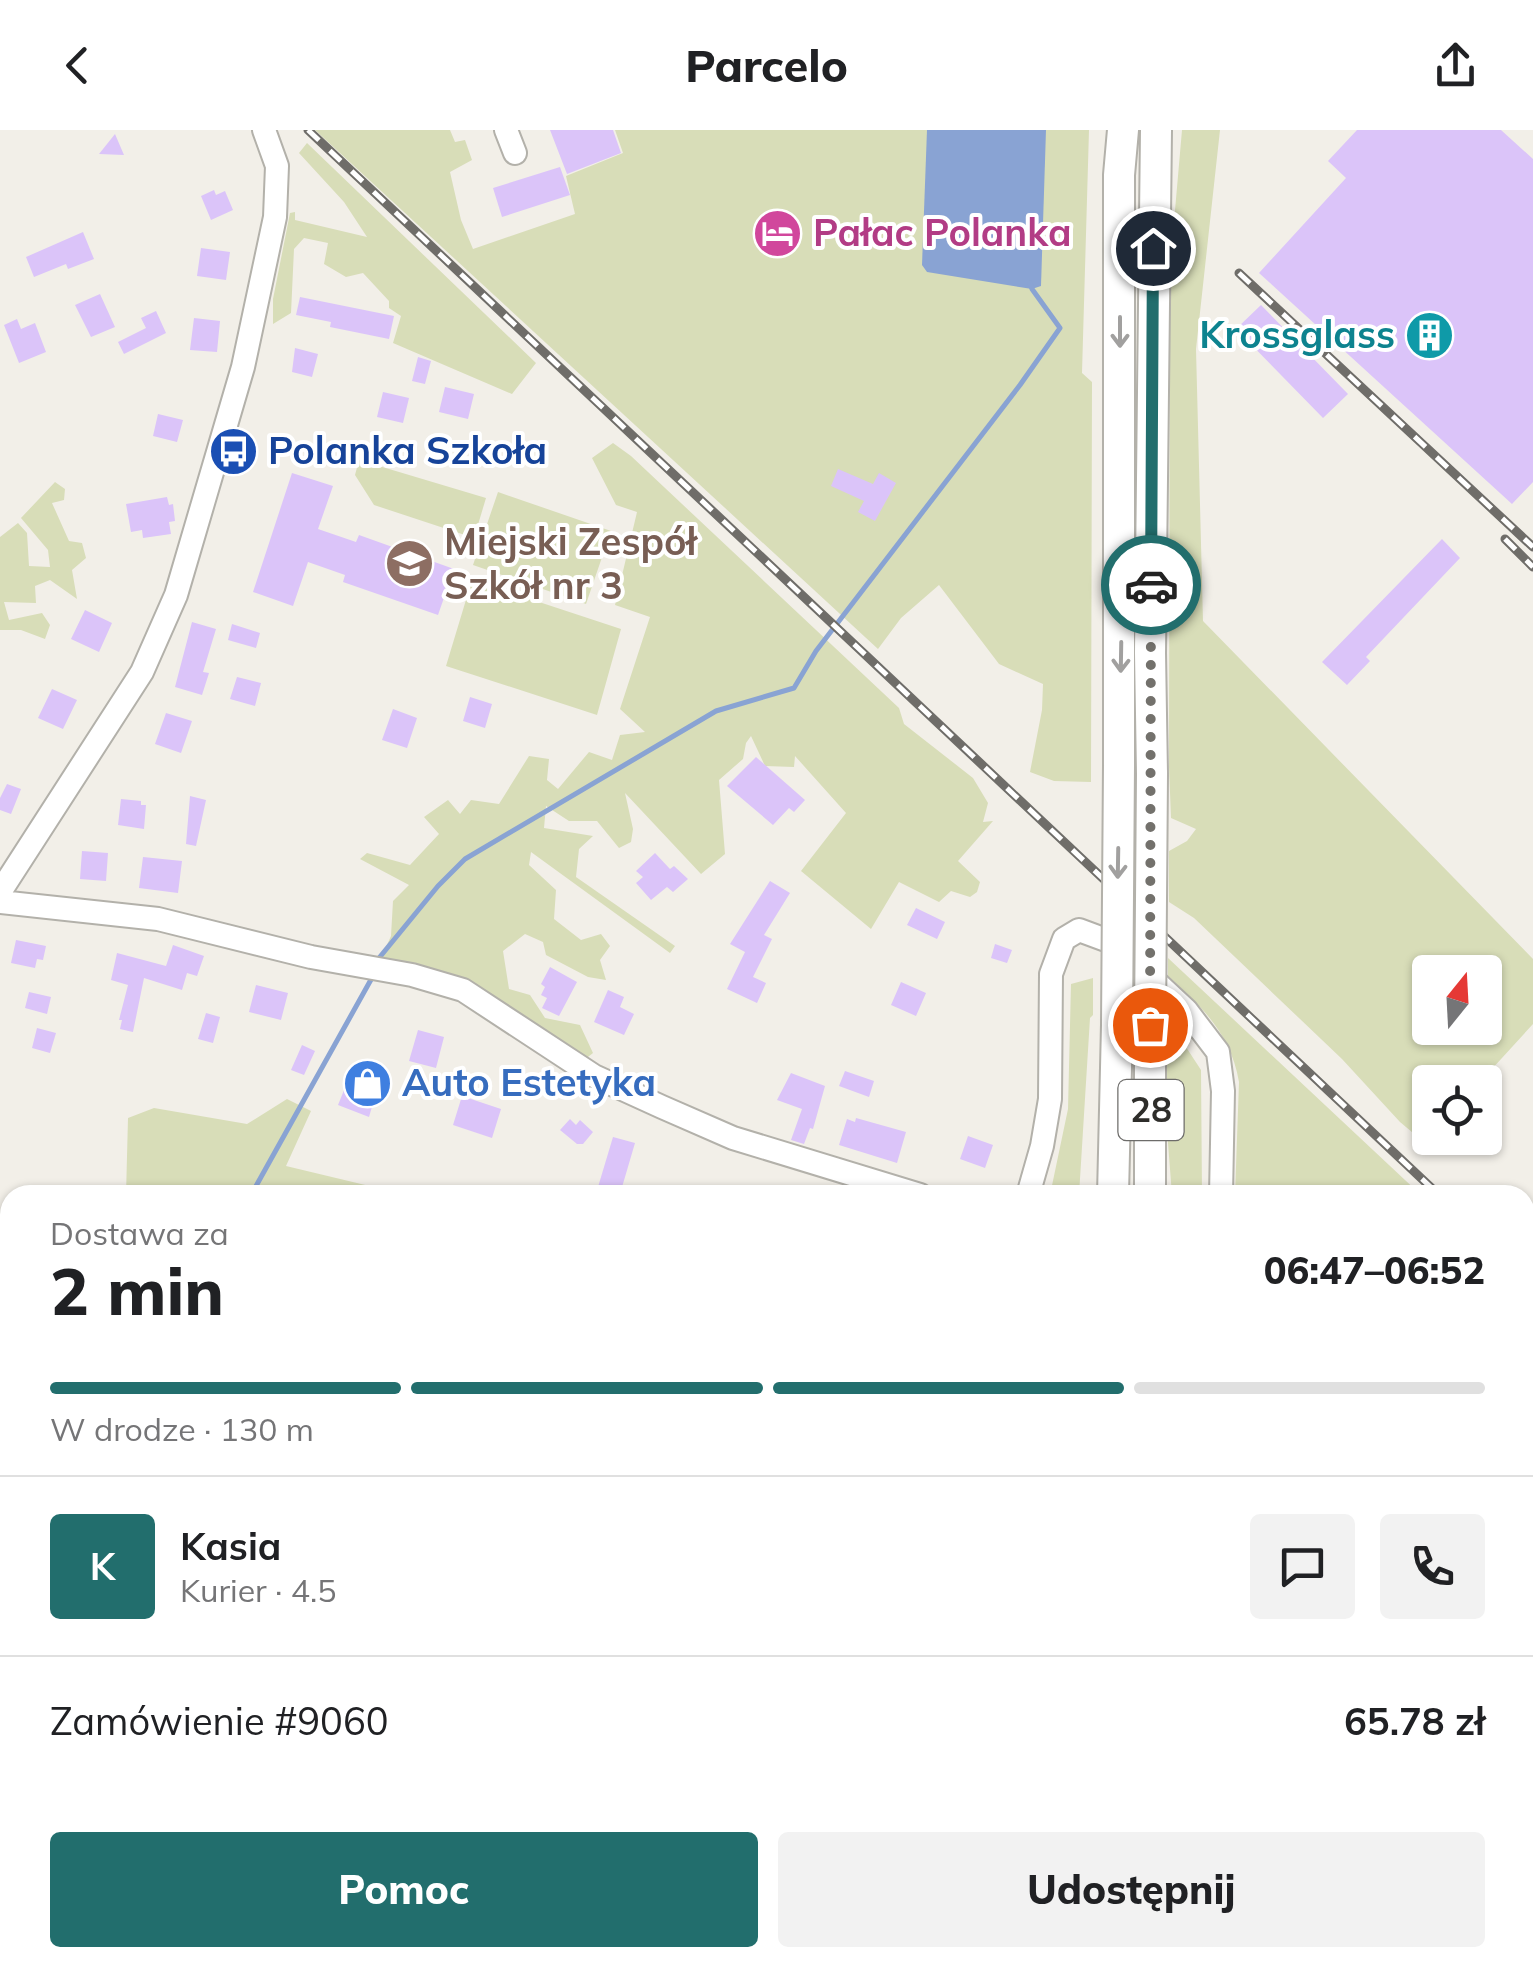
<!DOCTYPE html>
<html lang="pl">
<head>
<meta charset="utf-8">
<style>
  :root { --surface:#fff; --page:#f2f2f2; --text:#202124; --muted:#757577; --line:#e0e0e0; --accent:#226e6d }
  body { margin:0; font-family:Mulish,sans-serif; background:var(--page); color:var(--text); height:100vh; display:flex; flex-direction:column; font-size:38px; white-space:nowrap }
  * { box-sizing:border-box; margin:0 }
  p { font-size:32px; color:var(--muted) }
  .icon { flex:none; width:55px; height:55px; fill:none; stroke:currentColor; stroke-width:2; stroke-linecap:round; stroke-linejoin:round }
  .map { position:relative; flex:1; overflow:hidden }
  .panel { position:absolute; left:0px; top:1055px; width:1535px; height:782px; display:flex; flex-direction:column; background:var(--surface); border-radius:30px 30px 0 0; box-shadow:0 2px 8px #0004 }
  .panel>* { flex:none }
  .needle { width:65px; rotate:18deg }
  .fabs { position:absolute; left:1412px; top:825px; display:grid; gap:20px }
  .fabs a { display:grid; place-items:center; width:90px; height:90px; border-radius:10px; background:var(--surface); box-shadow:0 2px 8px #0004; font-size:50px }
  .pin { position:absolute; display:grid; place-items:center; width:85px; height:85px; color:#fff; margin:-42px; border:5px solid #fff; border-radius:50%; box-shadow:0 2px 10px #0007 }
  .courier { position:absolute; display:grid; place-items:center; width:100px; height:100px; margin:-50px; border:8px solid #226e6d; border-radius:50%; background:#fff; color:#222; box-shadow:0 2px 12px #0007 }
  .overview em { font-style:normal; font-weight:800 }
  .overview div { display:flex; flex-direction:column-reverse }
  .overview { display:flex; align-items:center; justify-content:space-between; height:170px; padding:0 50px }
  h1 { font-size:65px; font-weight:800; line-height:75px }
  .bar { display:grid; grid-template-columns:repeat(4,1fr); gap:15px 10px; align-content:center; height:120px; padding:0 50px }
  .bar i { height:12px; border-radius:8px; background:var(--line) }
  .bar .on { background:var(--accent) }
  .bar p { grid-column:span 4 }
  .line { display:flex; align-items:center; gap:25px; padding:0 50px; border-top:2px solid var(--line) }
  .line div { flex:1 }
  .round { display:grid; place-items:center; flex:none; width:105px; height:105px; border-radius:10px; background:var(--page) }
  .cta { display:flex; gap:20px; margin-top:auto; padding:20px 50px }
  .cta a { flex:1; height:115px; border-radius:10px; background:var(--accent); color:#fff; font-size:40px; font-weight:800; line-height:115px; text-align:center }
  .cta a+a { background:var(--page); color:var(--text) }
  header { display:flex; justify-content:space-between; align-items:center; height:130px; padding:0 50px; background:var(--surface); font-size:45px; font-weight:800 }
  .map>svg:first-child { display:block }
</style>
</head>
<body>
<header><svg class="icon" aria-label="back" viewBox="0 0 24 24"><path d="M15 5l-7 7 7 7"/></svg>Parcelo<svg class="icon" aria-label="share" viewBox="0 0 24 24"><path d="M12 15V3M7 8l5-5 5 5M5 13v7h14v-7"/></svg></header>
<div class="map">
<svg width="1533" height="1836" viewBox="0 0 1533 1836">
  <rect width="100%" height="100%" fill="#f2efe8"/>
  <path fill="#d8ddb8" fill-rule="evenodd" d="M315,0H450L455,12L465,10L472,30L450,42L461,90L473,119L575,84L566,46L623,23L615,0H1089L1082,243L1092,252L1091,652L1054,651L1030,642L1042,580L1043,554L999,534L939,455L901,488L878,519Z
    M1182,0H1220L1196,219L1203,491L1533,829V894L1480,952H1430V1007L1425,1013L1400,992L1342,929L1194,788L1169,772V721L1187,711L1196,699L1171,688L1169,637L1170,138ZM1430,842H1485V898H1430Z
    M307,13L536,233L512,264L393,213L401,186L389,178V171L363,143L346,147L324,134L328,113L304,108L294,119L291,183L273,194V169L290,83L295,82V90L367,107L344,72L299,23Z
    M613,313L631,326L899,578L904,594L973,648L988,673L983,692L993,691L958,731L980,752L977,762L970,767L951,761L939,772L899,752L871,799L801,741L846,683L795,626L794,637L765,636L751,606L746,613L743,629L719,650L725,724L701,744L625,663L633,699L631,712L619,718L597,691H569L546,676L544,698L593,706L579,719L576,747L675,816L670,823L531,722L529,735L556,760L554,789L581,810L601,804L610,816L600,830L606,850L588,847L546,825L543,812L525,804L503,821L509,859L530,865L545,888L580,895L593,923L574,938L461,873L377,837L391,806L393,771L409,755L360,729L367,723L410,735L439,704L424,687L448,670L460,684L471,670L499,674L529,626L549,629L547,650L558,659L589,622L612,630L620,605L645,602L620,579L650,487L615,475L637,382L616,375L592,328Z
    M359,330L486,368L474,408L374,375L355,345Z
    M55,352L65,359L64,370L52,373L69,411L82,413L86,428L72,440L77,469L50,450L35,456L36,473L4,472L9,490L42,483L50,495L45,509L21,500H0V407L18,393L27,403L29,436L50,437L48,420L21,388Z
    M498,362L611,401L586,474L473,435Z
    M472,450L621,499L597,585L446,536Z
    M1168,828L1421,1065H1235L1239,952C1231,904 1202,877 1168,846Z
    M1093,848V885L1090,888L1079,1065H1050L1068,979L1071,854Z
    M1167,888L1201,940L1202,1065H1172L1166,987Z
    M287,969L311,981L286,1036L407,1065H126L128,988L154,978L247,994Z
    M1525,1162L1533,1170V1315L1525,1312Z
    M1533,1459V1732L1525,1733V1478Z
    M0,1487L10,1489V1581L0,1580Z
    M10,1724V1788L0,1797V1736Z"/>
  <path fill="#89a3d3" d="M927,0H1046L1041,156L1032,159L927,142L922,135Z"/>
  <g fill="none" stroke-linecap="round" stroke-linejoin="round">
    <path stroke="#89a3d3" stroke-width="5" d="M379,828L438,756L465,729L716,581L794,558L816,521L1020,255L1060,198L1032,159L1030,153
      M251,1065L373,846
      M0,1783L10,1772"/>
  </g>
  <path fill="#dbc4f9" d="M550,0H613L621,23L567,44Z
    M1357,0H1501L1533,29V352L1512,374L1259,143L1346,48L1328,31Z
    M115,4L124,25L99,24Z
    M560,37L570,65L502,87L493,58Z
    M214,60L216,65L225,61L233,80L211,90L201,66Z
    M83,102L94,129L68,139L66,134L34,147L26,127Z
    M201,118L230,122L226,150L197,146Z
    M100,164L115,197L91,207L75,175Z
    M300,167L394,186L389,209L330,197L331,192L296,185Z
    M1261,175L1348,264L1323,288L1236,199Z
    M156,181L166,203L124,224L118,212L146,198L141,188Z
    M194,188L220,191L217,222L190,220Z
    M17,189L21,199L35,193L46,222L19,233L4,195Z
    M295,218L318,224L312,247L292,242Z
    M418,227L431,231L425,254L412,251Z
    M445,257L474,264L468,289L439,282Z
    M383,262L409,268L403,293L377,287Z
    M158,284L183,290L177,312L153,306Z
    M838,339L873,354L879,343L896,353L875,391L858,382L864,371L831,356Z
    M292,343L333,356L318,399L356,412L359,405L454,439L438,485L343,452L345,445L308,432L293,476L253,462Z
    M167,367L169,375L173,374L175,391L169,392L171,404L143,408L142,400L131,402L126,374Z
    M1442,409L1460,428L1366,527L1370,531L1347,555L1322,532Z
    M85,480L112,493L99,522L71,509Z
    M192,492L216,499L203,542L209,543L202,565L175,557Z
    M232,494L260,503L256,518L228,510Z
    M237,547L261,553L255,576L230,569Z
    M52,559L77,570L63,599L38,588Z
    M470,567L492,574L485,598L463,591Z
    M393,579L417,588L407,618L382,610Z
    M166,583L192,591L181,623L155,614Z
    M756,627L805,670L794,682L789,678L773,695L727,656Z
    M7,654L21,659L11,684L0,680V668Z
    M190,666L206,670L196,716L186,714Z
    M121,669L141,671V675H146L144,699L118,695Z
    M82,721L108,723L106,751L80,749Z
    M655,723L670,739L674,736L688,749L673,762L667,757L651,770L636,753L643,747L636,741Z
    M143,727L182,731L178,763L139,758Z
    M770,751L790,763L764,805L772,809L753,847L766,853L757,873L727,859L745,822L730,814Z
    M916,778L945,792L937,809L907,795Z
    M16,810L46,816L43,830L37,829L35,838L11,833Z
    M995,814L1012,820L1007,833L991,828Z
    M173,815L204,826L197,846L187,843L182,860L144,848L133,902L120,899L122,890H119L128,855L111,850L117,823L166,836Z
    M550,837L577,852L559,886L542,878L547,868L541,865L545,857L541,854Z
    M901,852L926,863L916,886L891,875Z
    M256,855L288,863L281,890L249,882Z
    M608,860L624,867L620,877L634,884L624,905L594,892Z
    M29,862L51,867L47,884L25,878Z
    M206,883L220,887L213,913L198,909Z
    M37,898L56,903L50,923L32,918Z
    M418,900L444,907L436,938L409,931Z
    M302,915L315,921L304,945L291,940Z
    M353,938L380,949L369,987L338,975Z
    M845,941L874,951L869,967L839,956Z
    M791,943L825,956L813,999L810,998L804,1014L791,1010L802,979L777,970Z
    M462,966L501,979L492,1008L453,995Z
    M856,988L906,1002L897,1033L839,1015L847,989L855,992Z
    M570,989L576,995L580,990L593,1002L583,1014H577L560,1000Z
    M968,1006L993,1015L985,1038L960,1029Z
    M613,1007L635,1013L620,1064L598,1057Z"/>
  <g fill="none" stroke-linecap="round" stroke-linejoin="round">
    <defs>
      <path id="minor" d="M506,0L515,23
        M0,762L142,542L176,465L243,237L275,87L277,36L264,0
        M0,772L158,789L311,827L412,845L463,860L594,946L662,977L733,1008L920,1065
        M1028,1065L1042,1016L1050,969L1051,844L1064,809L1079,800L1114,813L1186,880L1218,922L1223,961L1221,1065
        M1525,1390L1533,1393
        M1077,1828L1078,1836
        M967,1836L972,1828"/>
      <path id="major" d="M1119,636V45L1123,0
        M1152,644L1150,523L1156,0
        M1113,1065L1117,895
        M1150,1065V895
        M1110,1836V1828
        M1142,1836L1143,1828"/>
    </defs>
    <use href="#minor" stroke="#b3b1aa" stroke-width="26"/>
    <use href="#major" stroke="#b3b1aa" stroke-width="34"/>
    <use href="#minor" stroke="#fff" stroke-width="22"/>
    <use href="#major" stroke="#fff" stroke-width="30"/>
    <defs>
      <path id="rail" d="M308,0L1439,1065
        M1239,143L1533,417
        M1505,409L1533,437
        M1525,1146L1533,1153"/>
    </defs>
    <use href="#rail" stroke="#6f6d69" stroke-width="9"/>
    <use href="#rail" stroke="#fff" stroke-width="5" stroke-dasharray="15" stroke-linecap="butt"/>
    <defs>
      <path id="major-bridge" d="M1117,895L1119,636
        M1150,895L1152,644"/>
    </defs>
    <use href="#major-bridge" stroke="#b3b1aa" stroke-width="34" stroke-linecap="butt"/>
    <use href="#major-bridge" stroke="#fff" stroke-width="30"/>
  </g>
  <defs><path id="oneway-shaft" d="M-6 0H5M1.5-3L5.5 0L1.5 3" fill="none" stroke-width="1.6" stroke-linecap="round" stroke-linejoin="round" transform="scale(2.5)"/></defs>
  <g stroke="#a1a09f">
    <use href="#oneway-shaft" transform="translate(1120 202) rotate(90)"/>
    <use href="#oneway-shaft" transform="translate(1121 527) rotate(91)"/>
    <use href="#oneway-shaft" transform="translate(1118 733) rotate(91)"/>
  </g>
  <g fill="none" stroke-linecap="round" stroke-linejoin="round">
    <path stroke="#73716c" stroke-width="10" stroke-dasharray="0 18" d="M1150,895L1151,455"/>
    <path stroke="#226e6d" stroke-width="12" d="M1151,455L1153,118"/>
  </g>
  <defs>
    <symbol id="hotel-disc" viewBox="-11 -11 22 22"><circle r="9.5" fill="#d1479c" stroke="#fff"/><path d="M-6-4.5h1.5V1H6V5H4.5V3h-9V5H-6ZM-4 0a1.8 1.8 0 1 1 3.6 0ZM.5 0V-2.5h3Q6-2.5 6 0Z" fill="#fff"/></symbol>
    <symbol id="building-disc" viewBox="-11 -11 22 22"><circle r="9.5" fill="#0f9aa8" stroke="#fff"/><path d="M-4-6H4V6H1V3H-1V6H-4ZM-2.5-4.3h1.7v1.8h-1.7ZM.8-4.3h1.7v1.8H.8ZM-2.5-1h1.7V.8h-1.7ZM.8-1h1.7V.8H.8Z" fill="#fff"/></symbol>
    <symbol id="bus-disc" viewBox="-11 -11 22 22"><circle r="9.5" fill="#1a4fb4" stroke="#fff"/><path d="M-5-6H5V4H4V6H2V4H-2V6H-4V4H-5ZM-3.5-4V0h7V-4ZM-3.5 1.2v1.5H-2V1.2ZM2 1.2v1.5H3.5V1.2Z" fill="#fff"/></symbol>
    <symbol id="school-disc" viewBox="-11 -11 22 22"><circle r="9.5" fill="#8d6e63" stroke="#fff"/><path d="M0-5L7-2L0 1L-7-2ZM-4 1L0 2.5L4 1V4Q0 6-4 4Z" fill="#fff"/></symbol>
    <symbol id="shop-disc" viewBox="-11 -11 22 22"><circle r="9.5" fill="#3f7fe0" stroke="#fff"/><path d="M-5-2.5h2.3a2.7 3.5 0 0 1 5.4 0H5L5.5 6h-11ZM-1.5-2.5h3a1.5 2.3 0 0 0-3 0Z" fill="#fff"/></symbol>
  </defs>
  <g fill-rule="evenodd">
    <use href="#hotel-disc" x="750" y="76" width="55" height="55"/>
    <use href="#building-disc" x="1402" y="178" width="55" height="55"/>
    <use href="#bus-disc" x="206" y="294" width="55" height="55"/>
    <use href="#school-disc" x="382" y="406" width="55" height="55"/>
    <use href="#shop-disc" x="340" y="926" width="55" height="55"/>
  </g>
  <g text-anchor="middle" stroke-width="8" stroke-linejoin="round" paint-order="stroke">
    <rect fill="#fff" stroke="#6d6c6a" stroke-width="2.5" x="1118.5" y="950" width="65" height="60" rx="8"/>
    <g font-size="35" font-weight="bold" fill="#2e2d2a">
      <text x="1151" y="992">28</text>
    </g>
    <g font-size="38" font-weight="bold" fill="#b23c85" stroke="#fff" text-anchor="start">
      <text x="813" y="116">Pałac Polanka</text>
    </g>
    <g font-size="38" font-weight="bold" fill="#0d838f" stroke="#fff" text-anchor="end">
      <text x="1395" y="218">Krossglass</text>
    </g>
    <g font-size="38" font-weight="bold" fill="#164399" stroke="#fff" text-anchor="start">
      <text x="268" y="334">Polanka Szkoła</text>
    </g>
    <g font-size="38" font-weight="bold" fill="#785e54" stroke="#fff" text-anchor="start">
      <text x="444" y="425">Miejski Zespół<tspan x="444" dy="44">Szkół nr 3</tspan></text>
    </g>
    <g font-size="38" font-weight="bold" fill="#366cbe" stroke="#fff" text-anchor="start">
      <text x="402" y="966">Auto Estetyka</text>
    </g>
  </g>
</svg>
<div class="fabs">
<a><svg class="needle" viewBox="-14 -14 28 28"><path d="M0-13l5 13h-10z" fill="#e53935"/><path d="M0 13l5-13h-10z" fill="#757577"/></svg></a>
<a><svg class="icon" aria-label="locate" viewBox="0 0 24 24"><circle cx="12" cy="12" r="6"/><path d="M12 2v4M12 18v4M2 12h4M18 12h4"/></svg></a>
</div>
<div class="pin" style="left:1150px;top:895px;background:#ea580c"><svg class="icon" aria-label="bag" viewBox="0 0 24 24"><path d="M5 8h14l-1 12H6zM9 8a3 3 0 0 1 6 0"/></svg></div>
<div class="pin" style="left:1153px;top:118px;background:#1f2937"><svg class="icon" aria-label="home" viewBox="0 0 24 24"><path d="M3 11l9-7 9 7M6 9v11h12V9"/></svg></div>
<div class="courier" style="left:1151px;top:455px"><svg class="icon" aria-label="car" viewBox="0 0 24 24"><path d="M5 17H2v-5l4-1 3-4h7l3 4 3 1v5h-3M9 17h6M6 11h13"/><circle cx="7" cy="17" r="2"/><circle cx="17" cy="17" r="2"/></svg></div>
<section class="panel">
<div class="overview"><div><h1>2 min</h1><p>Dostawa za</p></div><em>06:47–06:52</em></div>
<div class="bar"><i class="on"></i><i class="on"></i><i class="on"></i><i></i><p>W drodze · 130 m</p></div>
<div class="line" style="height:180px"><b class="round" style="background:var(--accent);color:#fff">K</b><div><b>Kasia</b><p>Kurier · 4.5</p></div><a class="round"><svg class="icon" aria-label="chat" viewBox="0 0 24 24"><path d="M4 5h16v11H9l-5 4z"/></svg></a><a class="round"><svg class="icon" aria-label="phone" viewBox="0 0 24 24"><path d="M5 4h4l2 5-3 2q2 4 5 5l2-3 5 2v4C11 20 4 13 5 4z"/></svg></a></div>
<div class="line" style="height:130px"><div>Zamówienie #9060</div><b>65.78 zł</b></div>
<div class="cta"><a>Pomoc</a><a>Udostępnij</a></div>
</section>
</div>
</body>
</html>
